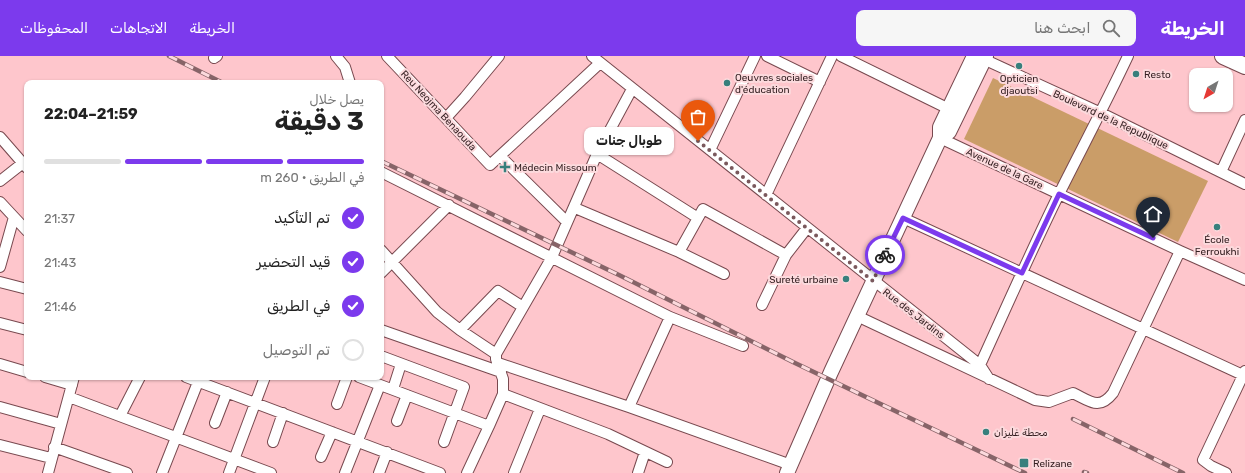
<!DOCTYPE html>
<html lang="ar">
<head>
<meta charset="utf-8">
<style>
  :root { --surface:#fff; --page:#f6f6f6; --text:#222; --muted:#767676; --line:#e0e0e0; --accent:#7c3aed }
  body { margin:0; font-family:Rubik,"Noto Sans Arabic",sans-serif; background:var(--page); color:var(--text); direction:rtl; height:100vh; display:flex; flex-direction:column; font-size:15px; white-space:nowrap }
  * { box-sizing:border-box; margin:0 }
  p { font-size:13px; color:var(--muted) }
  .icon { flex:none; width:22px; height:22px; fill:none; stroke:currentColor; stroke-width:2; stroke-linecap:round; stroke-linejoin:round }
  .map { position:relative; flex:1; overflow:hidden; direction:ltr }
  .sheet { position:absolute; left:24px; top:24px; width:360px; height:300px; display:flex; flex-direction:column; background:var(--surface); border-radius:8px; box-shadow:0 1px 3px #0004; direction:rtl }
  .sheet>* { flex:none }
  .needle { width:26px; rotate:219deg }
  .fabs { position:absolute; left:1189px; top:12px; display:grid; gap:8px }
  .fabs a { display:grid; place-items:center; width:44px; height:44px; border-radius:8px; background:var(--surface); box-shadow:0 1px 3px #0004; font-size:20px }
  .pin { position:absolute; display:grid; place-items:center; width:34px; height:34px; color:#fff; margin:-41px -17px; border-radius:50% 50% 50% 0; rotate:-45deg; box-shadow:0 0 4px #0007 }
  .pin .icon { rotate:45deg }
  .courier { position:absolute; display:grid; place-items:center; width:40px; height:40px; margin:-20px; border:3px solid #7c3aed; border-radius:50%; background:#fff; color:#222; box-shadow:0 1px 5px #0007 }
  .bubble { position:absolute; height:28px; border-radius:8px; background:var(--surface); box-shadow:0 1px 3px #0004; font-size:13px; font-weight:700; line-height:28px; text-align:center; direction:rtl }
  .overview em { font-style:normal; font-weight:700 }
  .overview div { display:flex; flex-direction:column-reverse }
  .overview { display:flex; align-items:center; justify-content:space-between; height:68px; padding:0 20px }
  h1 { font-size:26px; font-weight:700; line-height:30px }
  .bar { display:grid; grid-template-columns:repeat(4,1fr); gap:6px 4px; align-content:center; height:48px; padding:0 20px }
  .bar i { height:5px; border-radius:3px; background:var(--line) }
  .bar .on { background:var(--accent) }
  .bar p { grid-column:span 4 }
  ol { padding:0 20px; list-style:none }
  li { display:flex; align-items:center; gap:12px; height:44px }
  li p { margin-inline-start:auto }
  li .icon { padding:4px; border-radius:50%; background:var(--accent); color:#fff; stroke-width:4 }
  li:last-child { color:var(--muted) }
  li i { width:22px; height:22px; border:2px solid var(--line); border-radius:50% }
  header { display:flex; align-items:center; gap:24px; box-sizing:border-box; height:56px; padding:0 20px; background:var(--accent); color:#fff }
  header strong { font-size:19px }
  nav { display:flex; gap:22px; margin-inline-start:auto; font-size:14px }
  .search { width:280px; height:36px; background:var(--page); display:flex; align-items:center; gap:10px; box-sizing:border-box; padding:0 14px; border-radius:8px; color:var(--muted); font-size:15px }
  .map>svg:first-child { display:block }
</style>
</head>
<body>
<header>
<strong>الخريطة</strong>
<div class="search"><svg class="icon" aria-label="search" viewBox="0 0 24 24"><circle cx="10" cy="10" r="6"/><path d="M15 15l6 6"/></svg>ابحث هنا</div>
<nav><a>الخريطة</a><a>الاتجاهات</a><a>المحفوظات</a></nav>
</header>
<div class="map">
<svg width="1245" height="417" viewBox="0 0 1245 417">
  <rect width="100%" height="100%" fill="#fec6cc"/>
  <path fill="#ca9d68" d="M993,22L1208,125L1178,186L964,83Z"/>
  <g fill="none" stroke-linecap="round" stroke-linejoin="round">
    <defs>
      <path id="street" d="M336,0L345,11L350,27
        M387,0L490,109L600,7
        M592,0L980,309L989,323
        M767,0L820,26
        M841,0L949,53
        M979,1L1101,57L1245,128
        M214,2L217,0
        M446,62L465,41L499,0
        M0,81L27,112
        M940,82L1180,195L1245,224
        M710,94L755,0
        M597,98L698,162
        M500,100L567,166
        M381,116L670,261L743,290
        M1221,116L1245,64
        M0,125L23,107
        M766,139L832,0
        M0,146L27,175
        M575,152L679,196L703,153L786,199
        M903,162L1245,320
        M381,194L437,256L460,274L496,298
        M679,196L724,218
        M0,211L14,161
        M381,217L449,149
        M0,226L27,233
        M762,249L786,199L807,172
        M857,260L1035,344L1049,346L1073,337C1090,345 1099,355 1113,337L1180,195
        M0,267L27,274
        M381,274L501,316
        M460,274L498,235L523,251
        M381,300L464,331L444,386
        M498,307L629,351L791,409
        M0,308L27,316
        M980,309C1006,252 1031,195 1059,138C1082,92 1106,47 1128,0
        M45,321L72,329
        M186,321L440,417
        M359,321L489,370
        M393,333L401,308
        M503,338L608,378L667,406
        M69,341L271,417
        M337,348L347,321
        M0,351L61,368
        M629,351L670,261
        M120,360L140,321
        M397,365L407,339
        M215,367L227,336
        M273,386L283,357
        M0,389L51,402
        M54,391L127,417
        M321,401L332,376
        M48,417L74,321
        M162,417L200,321
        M229,417L265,321
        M345,417L380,329
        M379,417L387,396
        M467,417L489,370L503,338V323L496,303V298L552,201L597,98L632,33
        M514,417L540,353
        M638,417L645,396
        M1226,417L1211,410L1203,404L1245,315"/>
      <path id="secondary" d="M940,82L949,76L986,0
        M787,417L831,316L940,82V71L974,0"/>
      <path id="primary" d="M1223,0L1245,10"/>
    </defs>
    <use href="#street" stroke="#78494f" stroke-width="12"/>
    <use href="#secondary" stroke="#78494f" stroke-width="16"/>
    <use href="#primary" stroke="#78494f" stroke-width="18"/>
    <use href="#street" stroke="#fff" stroke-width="10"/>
    <use href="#secondary" stroke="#fff" stroke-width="14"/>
    <use href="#primary" stroke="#fff" stroke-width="16"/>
    <defs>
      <path id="rail" d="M169,0L223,27
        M381,105L619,219L795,307L1025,417
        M1073,363L1183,417
        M1084,416L1087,417"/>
    </defs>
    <use href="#rail" stroke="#876468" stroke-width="4.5"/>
    <use href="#rail" stroke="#fcdadd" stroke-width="3" stroke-dasharray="9" stroke-linecap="butt"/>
  </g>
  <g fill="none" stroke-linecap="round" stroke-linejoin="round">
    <path stroke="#7a595d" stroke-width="4" stroke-dasharray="0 7.2" d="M698,85L873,225L885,199"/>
    <path stroke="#7c3aed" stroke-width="5" d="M885,199L903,162L1022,217L1059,138L1153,182"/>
  </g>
  <g fill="#377f7c" stroke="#fcdadd" stroke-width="1.5">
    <circle cx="1019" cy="10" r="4"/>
    <circle cx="1136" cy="18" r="4"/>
    <circle cx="727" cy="27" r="4"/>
    <path d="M503 105h4v4h4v4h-4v4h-4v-4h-4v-4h4z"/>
    <circle cx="1217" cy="171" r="4"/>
    <circle cx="846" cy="223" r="4"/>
    <circle cx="986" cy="376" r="4"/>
    <rect x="1019" y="402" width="10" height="10" rx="2"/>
  </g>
  <g text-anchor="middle" stroke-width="4" stroke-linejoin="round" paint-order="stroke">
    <g font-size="10" fill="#331f21" stroke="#fcdadd" text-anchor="start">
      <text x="1144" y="22">Resto</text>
      <text x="735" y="25">Oeuvres sociales<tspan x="735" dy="12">d'éducation</tspan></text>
      <text x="1019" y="26" text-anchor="middle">Opticien<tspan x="1019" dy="12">djaoutsi</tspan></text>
      <text x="514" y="115">Médecin Missoum</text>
      <text x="1217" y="187" text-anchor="middle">École<tspan x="1217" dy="12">Ferroukhi</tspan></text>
      <text x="838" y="227" text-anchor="end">Sureté urbaine</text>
      <text x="994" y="380">محطة غليزان</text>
      <text x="1033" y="411">Relizane</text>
    </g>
    <g font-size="10" fill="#331f21" stroke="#fcdadd">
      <text transform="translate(439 54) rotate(47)" y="4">Reu Neojma Benaouda</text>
      <text transform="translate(1111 63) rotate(25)" y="4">Boulevard de la Republique</text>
      <text transform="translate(1005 112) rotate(25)" y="4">Avenue de la Gare</text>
      <text transform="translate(914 257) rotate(38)" y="4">Rue des Jardins</text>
    </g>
  </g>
</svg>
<div class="fabs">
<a><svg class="needle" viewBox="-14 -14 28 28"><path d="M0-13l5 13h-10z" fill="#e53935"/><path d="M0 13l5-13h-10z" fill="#767676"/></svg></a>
</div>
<div class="pin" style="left:698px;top:85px;background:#ea580c"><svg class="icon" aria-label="bag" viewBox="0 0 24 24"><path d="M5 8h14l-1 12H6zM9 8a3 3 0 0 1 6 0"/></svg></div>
<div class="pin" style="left:1153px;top:182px;background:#1f2937"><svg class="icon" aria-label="home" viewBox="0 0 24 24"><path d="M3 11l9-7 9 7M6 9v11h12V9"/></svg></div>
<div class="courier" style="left:885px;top:199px"><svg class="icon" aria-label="bike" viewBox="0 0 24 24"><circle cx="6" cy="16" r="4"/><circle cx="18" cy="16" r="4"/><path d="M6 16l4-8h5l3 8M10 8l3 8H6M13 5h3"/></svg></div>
<div class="bubble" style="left:584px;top:71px;width:90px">طوبال جنات</div>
<section class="sheet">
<div class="overview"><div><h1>3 دقيقة</h1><p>يصل خلال</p></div><em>21:59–22:04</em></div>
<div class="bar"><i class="on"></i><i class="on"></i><i class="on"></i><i></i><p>في الطريق · 260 m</p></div>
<ol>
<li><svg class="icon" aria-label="check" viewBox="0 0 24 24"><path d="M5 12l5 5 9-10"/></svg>تم التأكيد<p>21:37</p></li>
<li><svg class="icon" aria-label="check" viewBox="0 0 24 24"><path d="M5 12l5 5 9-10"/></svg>قيد التحضير<p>21:43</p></li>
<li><svg class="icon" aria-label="check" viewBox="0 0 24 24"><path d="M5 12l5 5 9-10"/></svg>في الطريق<p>21:46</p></li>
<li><i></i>تم التوصيل</li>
</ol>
</section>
</div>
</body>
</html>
